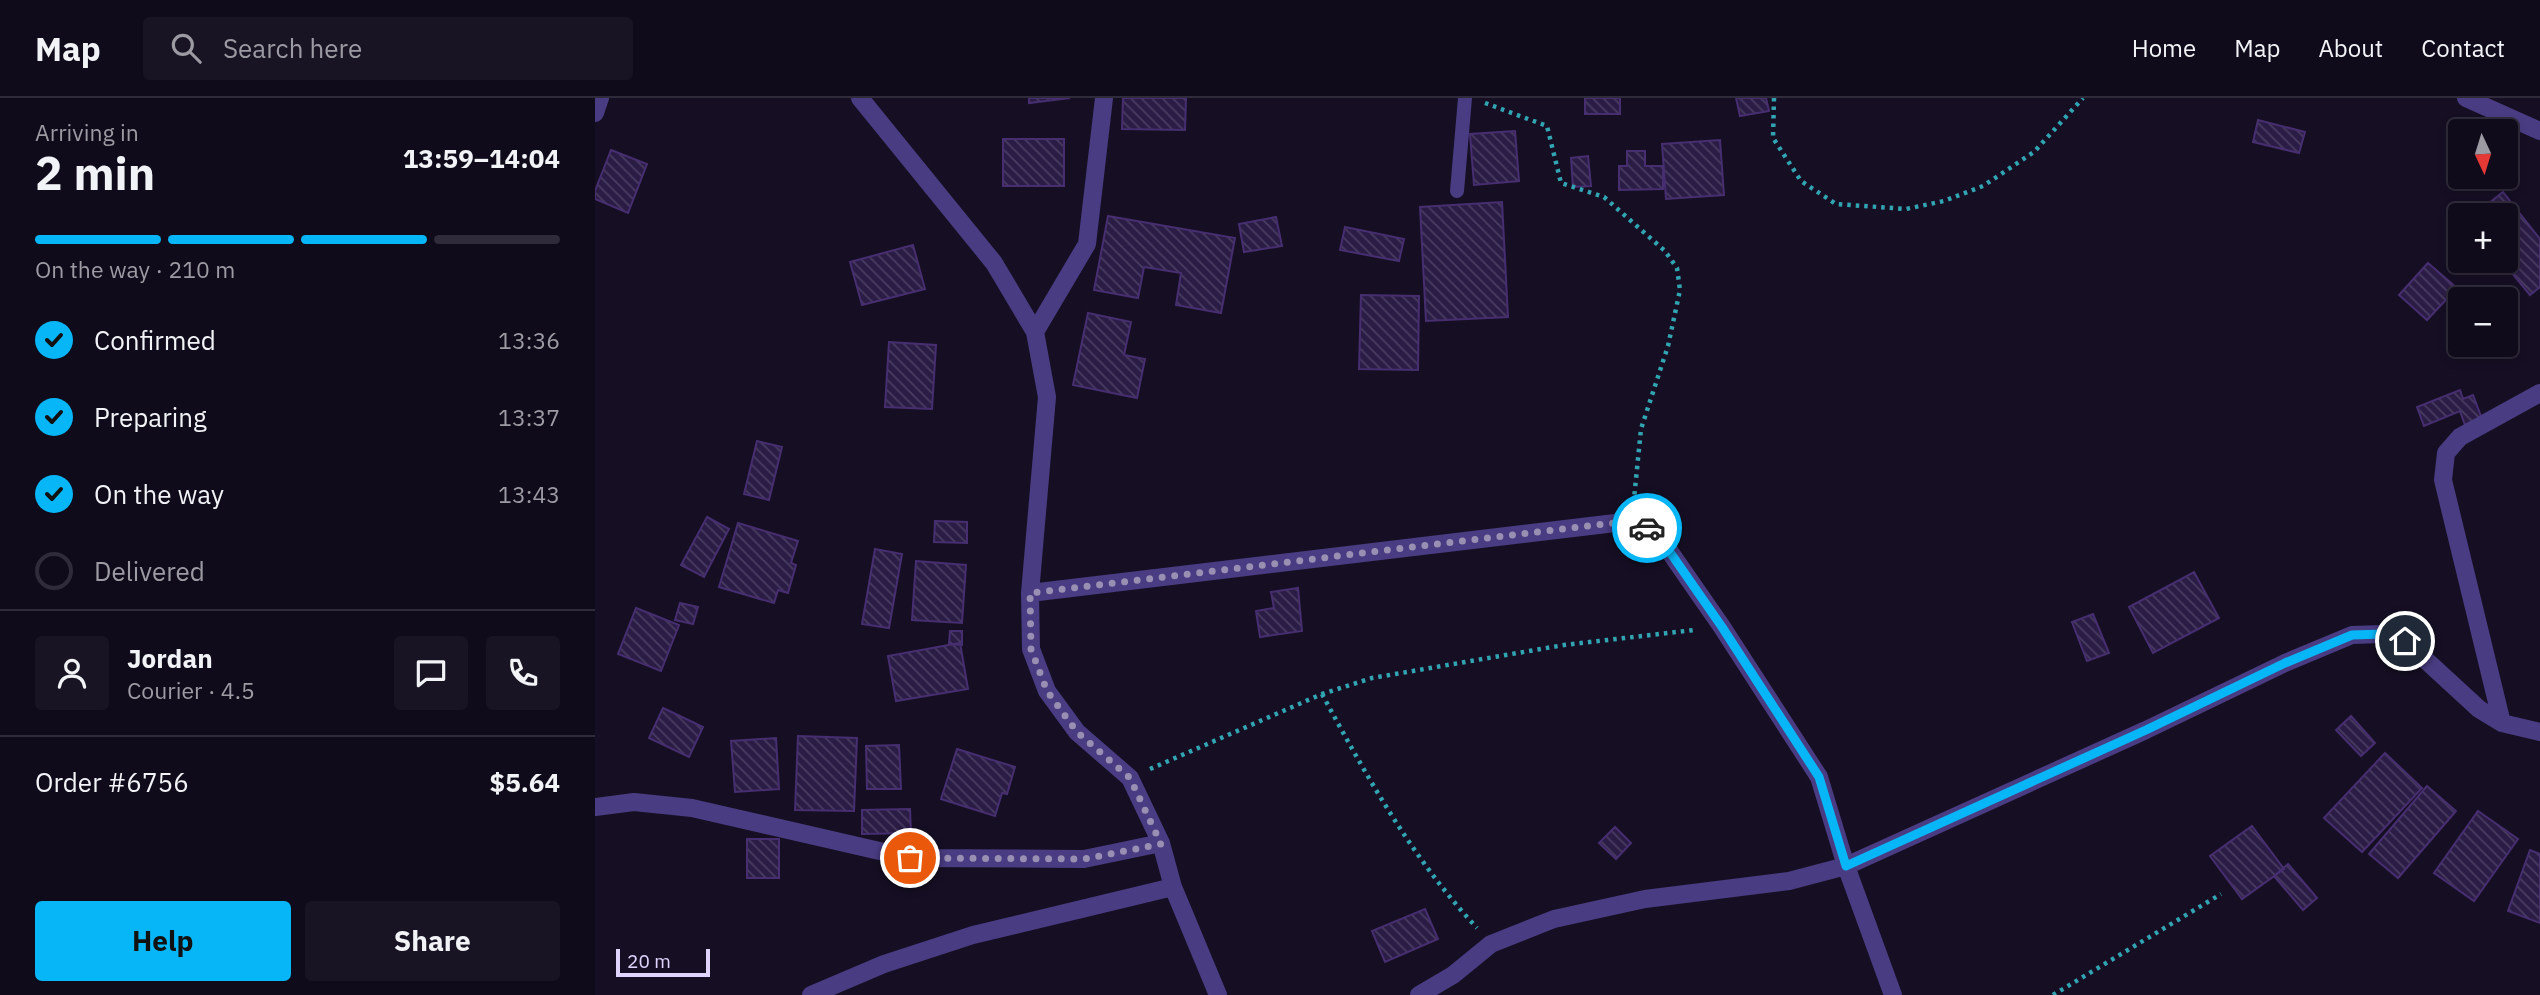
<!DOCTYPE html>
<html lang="en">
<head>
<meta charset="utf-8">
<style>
  :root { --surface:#100b1b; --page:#191424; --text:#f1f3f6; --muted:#9c9ba3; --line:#302b3a; --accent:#07b6f6 }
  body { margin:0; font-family:"IBM Plex Sans",sans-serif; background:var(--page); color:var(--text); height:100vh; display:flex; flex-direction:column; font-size:26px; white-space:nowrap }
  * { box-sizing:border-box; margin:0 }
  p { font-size:23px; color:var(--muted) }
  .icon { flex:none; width:38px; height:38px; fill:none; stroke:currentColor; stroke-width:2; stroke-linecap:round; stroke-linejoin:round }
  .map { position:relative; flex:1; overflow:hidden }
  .details { display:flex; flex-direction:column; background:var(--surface); width:595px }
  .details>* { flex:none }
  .needle { width:46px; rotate:176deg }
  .fabs { position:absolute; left:1853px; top:21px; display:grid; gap:14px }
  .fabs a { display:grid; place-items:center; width:70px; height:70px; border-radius:7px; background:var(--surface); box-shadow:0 4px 10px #0003,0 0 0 2px var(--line); font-size:35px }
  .scale { position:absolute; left:21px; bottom:18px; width:94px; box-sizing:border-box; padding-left:7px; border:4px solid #e0d4fe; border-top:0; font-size:19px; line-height:24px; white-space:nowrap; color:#e0d4fe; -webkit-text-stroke:5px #160f24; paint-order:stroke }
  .pin { position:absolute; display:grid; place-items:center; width:60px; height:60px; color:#fff; margin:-30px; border:4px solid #fff; border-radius:50%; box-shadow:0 2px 7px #0007 }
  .courier { position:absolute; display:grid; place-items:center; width:70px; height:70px; margin:-35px; border:5px solid #07b6f6; border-radius:50%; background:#fff; color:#222; box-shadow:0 2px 9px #0007 }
  .headline em { font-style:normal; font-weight:700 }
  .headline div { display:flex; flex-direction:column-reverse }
  .headline { display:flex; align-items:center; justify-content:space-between; height:119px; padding:0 35px }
  h1 { font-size:46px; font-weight:700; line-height:52px }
  .bar { display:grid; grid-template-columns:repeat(4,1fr); gap:10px 7px; align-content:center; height:84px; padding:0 35px }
  .bar i { height:9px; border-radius:5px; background:var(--line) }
  .bar .selected { background:var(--accent) }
  .bar p { grid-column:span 4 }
  .line { display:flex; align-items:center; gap:18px; padding:0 35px; border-top:2px solid var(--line) }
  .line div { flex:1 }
  .round { display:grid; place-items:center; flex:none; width:74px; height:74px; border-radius:7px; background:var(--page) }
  ol { padding:0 35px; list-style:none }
  li { display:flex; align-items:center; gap:21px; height:77px }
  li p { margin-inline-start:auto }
  li .icon { padding:7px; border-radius:50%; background:var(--accent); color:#111; stroke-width:4 }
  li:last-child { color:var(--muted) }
  li i { width:38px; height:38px; border:4px solid var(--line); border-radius:50% }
  .action { display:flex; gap:14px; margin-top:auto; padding:14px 35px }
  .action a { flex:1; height:80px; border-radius:7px; background:var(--accent); color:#111; font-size:28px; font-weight:700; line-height:80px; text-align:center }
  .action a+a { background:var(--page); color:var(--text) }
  header { display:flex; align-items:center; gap:42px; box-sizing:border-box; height:98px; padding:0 35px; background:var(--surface); border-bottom:2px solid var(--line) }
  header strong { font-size:33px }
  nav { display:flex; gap:38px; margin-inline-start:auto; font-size:24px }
  .search { width:490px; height:63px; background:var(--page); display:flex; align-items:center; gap:18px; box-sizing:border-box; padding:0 24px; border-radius:7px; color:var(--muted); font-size:26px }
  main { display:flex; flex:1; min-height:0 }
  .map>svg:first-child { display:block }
</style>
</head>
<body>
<header>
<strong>Map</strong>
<div class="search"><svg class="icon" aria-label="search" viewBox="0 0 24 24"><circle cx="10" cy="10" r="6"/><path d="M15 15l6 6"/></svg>Search here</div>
<nav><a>Home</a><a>Map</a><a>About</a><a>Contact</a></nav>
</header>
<main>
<section class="details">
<div class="headline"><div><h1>2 min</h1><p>Arriving in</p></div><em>13:59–14:04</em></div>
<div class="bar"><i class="selected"></i><i class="selected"></i><i class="selected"></i><i></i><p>On the way · 210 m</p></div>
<ol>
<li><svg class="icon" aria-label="check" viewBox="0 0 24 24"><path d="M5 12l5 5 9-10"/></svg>Confirmed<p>13:36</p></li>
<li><svg class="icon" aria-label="check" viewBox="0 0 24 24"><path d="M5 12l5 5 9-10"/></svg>Preparing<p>13:37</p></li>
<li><svg class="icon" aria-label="check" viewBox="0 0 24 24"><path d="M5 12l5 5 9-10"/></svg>On the way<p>13:43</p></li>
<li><i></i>Delivered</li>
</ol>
<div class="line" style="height:126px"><a class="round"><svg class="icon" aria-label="person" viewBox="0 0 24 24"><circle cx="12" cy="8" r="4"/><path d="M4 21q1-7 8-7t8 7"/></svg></a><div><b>Jordan</b><p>Courier · 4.5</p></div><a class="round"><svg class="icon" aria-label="chat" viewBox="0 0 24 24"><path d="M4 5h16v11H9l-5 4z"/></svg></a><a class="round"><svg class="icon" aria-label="phone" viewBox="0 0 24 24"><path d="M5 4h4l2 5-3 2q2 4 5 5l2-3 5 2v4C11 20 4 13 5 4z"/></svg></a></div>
<div class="line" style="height:91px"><div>Order #6756</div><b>$5.64</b></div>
<div class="action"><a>Help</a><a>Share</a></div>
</section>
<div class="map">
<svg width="1945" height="897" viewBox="0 0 1945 897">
  <defs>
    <pattern id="building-back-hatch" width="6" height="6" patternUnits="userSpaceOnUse" patternTransform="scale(1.75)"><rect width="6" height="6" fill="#2b1c45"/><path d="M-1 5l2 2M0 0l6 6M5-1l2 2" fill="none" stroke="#493c61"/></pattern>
  </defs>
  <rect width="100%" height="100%" fill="#160f24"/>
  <path fill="url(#building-back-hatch)" stroke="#462e70" stroke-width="2" d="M434,0H475L434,5Z
    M528,0H591L590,32L527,31Z
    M990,0H1025V16H990Z
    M1141,0H1171L1174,13L1145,18Z
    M1663,22L1710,34L1704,55L1658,44Z
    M920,33L924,83L879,87L875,36Z
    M408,41H469V88H408Z
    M1125,42L1129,97L1071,101L1067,46Z
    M16,52L52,66L33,115L0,101V93Z
    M1032,53H1050V68H1068V91L1024,92V68H1032Z
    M993,58L996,88L978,89L976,60Z
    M1908,94L1945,141V189L1935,197L1907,163H1911V117H1879Z
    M907,104L913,219L831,223L825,109Z
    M513,118L640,140L626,215L581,207L586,175L549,169L543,200L499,192Z
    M681,119L687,148L649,154L644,126Z
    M750,129L809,141L804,163L745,152Z
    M318,147L330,191L267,207L255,164Z
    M1833,165L1862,190L1832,222L1804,197Z
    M766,197L824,198L823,272L764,271Z
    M493,215L536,224L529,257L550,261L542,300L478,287Z
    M294,244L341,247L337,311L290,309Z
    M1865,292L1868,301L1878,297L1887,321L1870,327L1865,313L1829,328L1822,309Z
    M162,343L187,349L174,402L149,396Z
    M112,419L134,431L109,479L86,467Z
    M340,423L372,424V445L339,444Z
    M143,425L203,443L196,465L201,467L193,495L183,492L179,505L124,489Z
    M280,451L307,456L294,530L267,526Z
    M321,463L371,467L367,525L317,522Z
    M1599,474L1624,520L1558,555L1534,509Z
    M703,490L707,533L665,539L661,513L679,510L676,494Z
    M85,505L103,509L98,526L80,522Z
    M41,510L84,527L66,573L23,556Z
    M1498,516L1514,555L1492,563L1477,524Z
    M355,533H367V547L354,546Z
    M365,545L373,591L301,603L293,558Z
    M68,610L108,629L94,659L54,640Z
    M1756,618L1780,645L1766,658L1741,632Z
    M203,638L262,640L259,713L200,712Z
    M181,640L184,691L140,694L136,643Z
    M304,647L306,691H272L271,648Z
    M362,651L420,669L412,696L407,695L400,718L346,701Z
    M1790,655L1827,690L1767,754L1729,720Z
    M1832,688L1861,713L1803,780L1774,756Z
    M315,711L316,735L267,736V712Z
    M1883,713L1923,741L1879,803L1839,775Z
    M1657,728L1689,771L1647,801L1615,758Z
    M1020,729L1036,745L1021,761L1004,745Z
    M152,741H184V780H152Z
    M1935,752L1945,756V825L1913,813Z
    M1693,766L1722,800L1708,812L1679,778Z
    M830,811L843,841L790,864L777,833Z"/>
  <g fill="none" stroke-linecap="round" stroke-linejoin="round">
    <path stroke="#32a5b3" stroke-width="4.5" stroke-dasharray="3.5 5" stroke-linecap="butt" d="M1179,0L1178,40L1206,83L1241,106L1311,111L1349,103L1388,88L1439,54L1488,0
      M890,5L952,28L966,85L1009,99L1070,153L1082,170L1085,192L1073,248L1046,331L1039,401
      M727,596C772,679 817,760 882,830
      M555,671L727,596L777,580L969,547L1099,532
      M1458,897L1626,796"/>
    <path stroke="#4a3c82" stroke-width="14" d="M862,93L870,0"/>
    <path stroke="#4a3c82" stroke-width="18" d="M265,0L399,165L440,234L452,299L435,495L436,551L452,593L482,634L535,680L566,745L578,789L623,897
      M1871,0L1945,33
      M0,15L5,0
      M440,234L492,146L509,0
      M435,495L1037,423L1061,434L1127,529L1224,679L1251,768L1298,897
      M1907,625L1848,382L1851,355L1865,339L1945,295
      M0,709L39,704L97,710L315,760L489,761L566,745
      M216,897L289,866L378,837L578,789
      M824,897L858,877L896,846L959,821L1050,801L1194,783L1251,768L1551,632L1690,565L1757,537L1789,536L1810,543L1884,611L1907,625L1945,634"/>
  </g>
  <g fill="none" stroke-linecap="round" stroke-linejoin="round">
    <path stroke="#998fb2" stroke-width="7" stroke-dasharray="0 12.6" d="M315,760L489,761L566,746L535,680L482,634L452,593L436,551L435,495L1010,426L1037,423L1052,430"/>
    <path stroke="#07b6f6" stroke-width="9" d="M1052,430L1061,434L1127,529L1224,679L1251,768L1551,632L1690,565L1757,537L1789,536L1810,543"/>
  </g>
</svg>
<div class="fabs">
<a><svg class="needle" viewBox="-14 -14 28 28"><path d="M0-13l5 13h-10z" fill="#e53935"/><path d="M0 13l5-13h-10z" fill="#9c9ba3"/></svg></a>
<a>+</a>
<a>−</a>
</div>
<div class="scale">20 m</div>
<div class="pin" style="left:315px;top:760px;background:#ea580c"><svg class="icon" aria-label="bag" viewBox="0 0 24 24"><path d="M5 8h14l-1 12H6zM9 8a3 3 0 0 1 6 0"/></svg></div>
<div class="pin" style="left:1810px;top:543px;background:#1f2937"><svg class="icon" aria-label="home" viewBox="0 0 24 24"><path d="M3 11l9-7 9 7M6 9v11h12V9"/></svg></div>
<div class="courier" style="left:1052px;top:430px"><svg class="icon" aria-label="car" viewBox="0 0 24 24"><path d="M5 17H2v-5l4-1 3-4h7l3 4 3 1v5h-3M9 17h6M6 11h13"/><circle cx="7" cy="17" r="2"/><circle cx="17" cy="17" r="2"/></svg></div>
</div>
</main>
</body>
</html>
